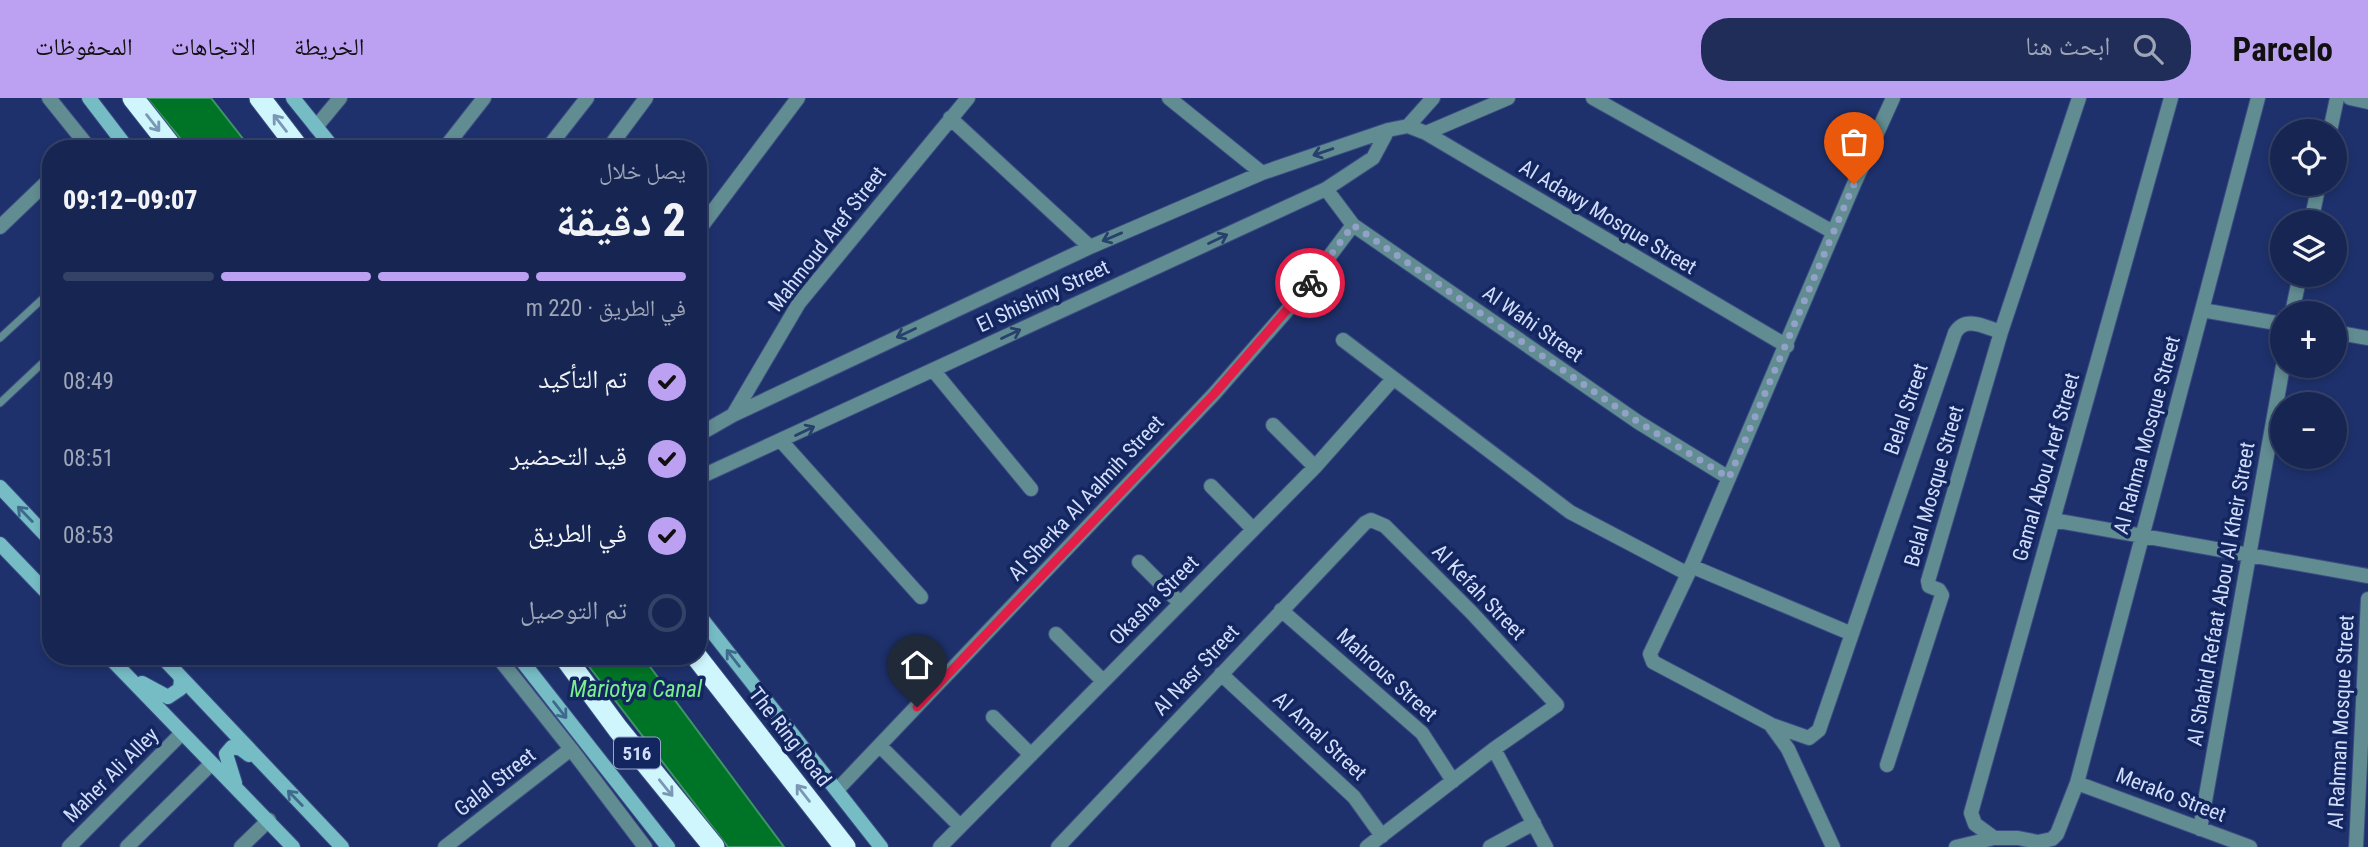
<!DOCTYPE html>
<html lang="ar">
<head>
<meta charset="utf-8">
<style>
  :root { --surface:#162551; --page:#1f2d58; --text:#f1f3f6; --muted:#9ea5b7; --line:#354268; --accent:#bca0f2 }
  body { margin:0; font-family:"Roboto Condensed","Noto Naskh Arabic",sans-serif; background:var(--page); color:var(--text); direction:rtl; height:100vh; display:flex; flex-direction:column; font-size:26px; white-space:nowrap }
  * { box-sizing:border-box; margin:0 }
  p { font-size:23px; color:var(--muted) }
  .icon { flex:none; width:38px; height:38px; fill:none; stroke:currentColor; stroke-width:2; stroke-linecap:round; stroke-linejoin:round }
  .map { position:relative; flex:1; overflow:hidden; direction:ltr }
  .sheet { position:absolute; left:42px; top:42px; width:665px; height:525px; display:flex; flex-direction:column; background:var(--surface); border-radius:28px; box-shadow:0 4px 10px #0003,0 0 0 2px var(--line); direction:rtl }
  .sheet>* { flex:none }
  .buttons { position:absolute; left:2270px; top:21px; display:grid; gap:14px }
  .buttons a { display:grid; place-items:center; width:77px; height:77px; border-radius:50%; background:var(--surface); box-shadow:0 4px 10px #0003,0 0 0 2px var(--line); font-size:35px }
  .pin { position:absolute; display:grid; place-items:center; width:60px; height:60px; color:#fff; margin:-72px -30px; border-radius:50% 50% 50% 0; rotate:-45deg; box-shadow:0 0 7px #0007 }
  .pin .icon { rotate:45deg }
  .courier { position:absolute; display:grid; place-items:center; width:70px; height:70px; margin:-35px; border:5px solid #e11d48; border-radius:50%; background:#fff; color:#222; box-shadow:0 2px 9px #0007 }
  .summary em { font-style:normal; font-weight:800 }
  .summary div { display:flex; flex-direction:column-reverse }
  .summary { display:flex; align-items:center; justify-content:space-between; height:119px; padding:0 21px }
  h1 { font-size:46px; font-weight:800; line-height:52px }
  .bar { display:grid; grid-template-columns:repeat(4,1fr); gap:10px 7px; align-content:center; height:84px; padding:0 21px }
  .bar i { height:9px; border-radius:5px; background:var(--line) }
  .bar .on { background:var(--accent) }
  .bar p { grid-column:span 4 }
  ol { padding:0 21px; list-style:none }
  li { display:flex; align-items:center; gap:21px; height:77px }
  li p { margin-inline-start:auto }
  li .icon { padding:7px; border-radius:50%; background:var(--accent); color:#111; stroke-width:4 }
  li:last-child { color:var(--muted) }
  li i { width:38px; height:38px; border:4px solid var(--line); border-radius:50% }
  header { display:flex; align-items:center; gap:42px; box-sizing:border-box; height:98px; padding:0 35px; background:var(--accent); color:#111 }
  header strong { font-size:33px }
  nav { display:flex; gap:38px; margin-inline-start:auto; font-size:24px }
  .search { width:490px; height:63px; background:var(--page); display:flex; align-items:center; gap:18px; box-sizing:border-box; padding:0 24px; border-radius:28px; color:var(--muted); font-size:26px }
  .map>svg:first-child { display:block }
</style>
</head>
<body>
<header>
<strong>Parcelo</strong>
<div class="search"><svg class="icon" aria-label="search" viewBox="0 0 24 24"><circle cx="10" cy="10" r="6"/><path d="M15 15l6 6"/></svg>ابحث هنا</div>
<nav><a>الخريطة</a><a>الاتجاهات</a><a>المحفوظات</a></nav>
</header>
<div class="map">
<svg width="2368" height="749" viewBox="0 0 2368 749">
  <rect width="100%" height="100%" fill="#1e316c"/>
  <path fill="#007426" stroke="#3f9466" stroke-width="2" d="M147,0H211L251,51H189Z
    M581,558H642L784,749H728Z"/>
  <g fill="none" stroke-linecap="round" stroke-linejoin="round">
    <defs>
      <path id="service" d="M0,240L51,193
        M0,305L51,257"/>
      <path id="minor" d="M49,0L90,51
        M1169,0L1262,75
        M1593,0L1833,134
        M2350,0L2368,4
        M950,20L1090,149
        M1408,28L1426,35L1787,248
        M316,29L340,0
        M2330,33L2337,0
        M1426,35L1508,0
        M444,51L484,0
        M547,51L587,0
        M608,51L646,0
        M1326,91L1353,127L1638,324L1729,380
        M2311,124L2319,86
        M0,129L51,80
        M698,133L798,0
        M2202,212L2282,226
        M2292,215L2300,177
        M2334,234L2368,240
        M1343,242L1570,414L1688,476
        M933,272L1031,391
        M733,317L799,205L968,0
        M1273,327L1315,369
        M698,337L733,317L1090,149L1262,75L1388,32L1408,28L1433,0
        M782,344L921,499
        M698,380L1326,91L1373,60L1388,32
        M1211,388L1253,431
        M2053,422L2368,478
        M1139,464L1180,505
        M1691,468L1852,536
        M1281,512L1422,635L1453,683
        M1056,536L1103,583
        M497,558L571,651L645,749
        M1221,576L1354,699L1382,738
        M993,619L1031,657
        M1772,627L1809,640L1819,632L1955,235C1965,217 1985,229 2001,234L2079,0
        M880,648L960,728
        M1494,651L1546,749
        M1887,667L1942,497L1939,492L1929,488L1928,483L2001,234
        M2077,685L2250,749
        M837,692L1214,296L1298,200L1353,127
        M2200,731L2283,268
        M1994,740L1975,726L1971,715L2171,0
        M69,749L182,635
        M127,749L211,666
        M241,749L269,722
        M445,749L571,651
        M940,749L1315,369L1393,281
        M1058,749L1365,425L1371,422L1385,428L1472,515L1557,607L1494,651L1367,749
        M1490,749L1534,725
        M1833,749L1788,651L1770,626L1653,564L1650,556L1688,476L1854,86L1893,0
        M1956,749L1994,740H2018L2038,744L2052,741L2057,736L2077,685L2258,0
        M2356,749L2368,501"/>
      <path id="secondary" d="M89,0L128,51
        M293,0L334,51
        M0,389L51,443
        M0,446L51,499
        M698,516L881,749
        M108,558L293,749
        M161,558L342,749
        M518,558L668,749
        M142,585L168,599L180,591L181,581L179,577
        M235,685L226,656L232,649L241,651L249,657"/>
      <path id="motorway" d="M133,0L173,51
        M260,0L299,51
        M564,558L618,631L714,749
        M696,558L845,749"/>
    </defs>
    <use href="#service" stroke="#3b4d83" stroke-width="9"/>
    <use href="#minor" stroke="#3b4d83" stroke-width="16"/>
    <use href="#secondary" stroke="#3b4d83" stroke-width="16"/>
    <use href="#motorway" stroke="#3b4d83" stroke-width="23"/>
    <use href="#service" stroke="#618c91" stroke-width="7"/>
    <use href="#minor" stroke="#618c91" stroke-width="14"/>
    <use href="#secondary" stroke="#76bcc5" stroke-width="14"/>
    <use href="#motorway" stroke="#cef6fc" stroke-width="21"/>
  </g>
  <defs><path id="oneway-shaft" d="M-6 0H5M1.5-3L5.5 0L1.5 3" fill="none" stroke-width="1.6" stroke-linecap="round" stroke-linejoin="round" transform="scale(1.75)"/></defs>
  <g stroke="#7a98b6">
    <use href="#oneway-shaft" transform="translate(153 25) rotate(52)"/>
    <use href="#oneway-shaft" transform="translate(280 25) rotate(-128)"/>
    <use href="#oneway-shaft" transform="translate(666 690) rotate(51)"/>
    <use href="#oneway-shaft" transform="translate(803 695) rotate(-128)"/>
  </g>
  <g stroke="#27406c">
    <use href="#oneway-shaft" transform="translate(1323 54) rotate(161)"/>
    <use href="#oneway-shaft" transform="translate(1112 139) rotate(157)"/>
    <use href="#oneway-shaft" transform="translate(1218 141) rotate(-25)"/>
    <use href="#oneway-shaft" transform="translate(906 235) rotate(155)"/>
    <use href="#oneway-shaft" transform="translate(1011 236) rotate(-25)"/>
    <use href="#oneway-shaft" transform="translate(805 333) rotate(-26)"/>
  </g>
  <g stroke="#406a8d">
    <use href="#oneway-shaft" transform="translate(25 416) rotate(-134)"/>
    <use href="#oneway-shaft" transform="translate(733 560) rotate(-128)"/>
    <use href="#oneway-shaft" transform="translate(560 612) rotate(52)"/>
    <use href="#oneway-shaft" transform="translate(295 700) rotate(-134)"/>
  </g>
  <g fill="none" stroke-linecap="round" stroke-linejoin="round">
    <path stroke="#92a1c8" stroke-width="7" stroke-dasharray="0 12.6" d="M1310,185L1353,127L1638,324L1729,380L1854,86"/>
    <path stroke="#e11d48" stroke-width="9" d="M917,609L1214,296L1310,185"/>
  </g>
  <g text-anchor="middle" stroke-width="7" stroke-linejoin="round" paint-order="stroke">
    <rect fill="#142660" stroke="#98a6cc" stroke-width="2" x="614" y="639.5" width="46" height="31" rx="5"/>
    <g font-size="19" font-weight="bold" fill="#d1ddfa">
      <text x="637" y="662">516</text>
    </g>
    <g font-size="21" fill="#d1ddfa" stroke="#142660">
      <text transform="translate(1608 119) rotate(31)" y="7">Al Adawy Mosque Street</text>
      <text transform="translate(827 141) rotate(-52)" y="7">Mahmoud Aref Street</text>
      <text transform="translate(1043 198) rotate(-25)" y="7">El Shishiny Street</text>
      <text transform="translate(1533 226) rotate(35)" y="7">Al Wahi Street</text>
      <text transform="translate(1906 311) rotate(-71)" y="7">Belal Street</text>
      <text transform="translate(2147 337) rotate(-75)" y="7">Al Rahma Mosque Street</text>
      <text transform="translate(2046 369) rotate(-74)" y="7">Gamal Abou Aref Street</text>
      <text transform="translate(1934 388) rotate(-74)" y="7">Belal Mosque Street</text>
      <text transform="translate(1086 400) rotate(-47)" y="7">Al Sherka Al Aalmih Street</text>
      <text transform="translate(1479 494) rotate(46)" y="7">Al Kefah Street</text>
      <text transform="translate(2221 496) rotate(-80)" y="7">Al Shahid Refaat Abou Al Kheir Street</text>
      <text transform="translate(1154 502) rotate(-45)" y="7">Okasha Street</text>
      <text transform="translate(1196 572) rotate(-47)" y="7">Al Nasr Street</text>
      <text transform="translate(1387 577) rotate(42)" y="7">Mahrous Street</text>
      <text transform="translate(2341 624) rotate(-87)" y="7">Al Rahman Mosque Street</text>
      <text transform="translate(1320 638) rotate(43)" y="7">Al Amal Street</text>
      <text transform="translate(790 639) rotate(52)" y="7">The Ring Road</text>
      <text transform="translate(111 677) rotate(-45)" y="7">Maher Ali Alley</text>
      <text transform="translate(495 684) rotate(-38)" y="7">Galal Street</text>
      <text transform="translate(2171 697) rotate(21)" y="7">Merako Street</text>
    </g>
    <g font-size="23" font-style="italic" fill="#7af08a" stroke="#142660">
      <text x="636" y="599">Mariotya Canal</text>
    </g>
  </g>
</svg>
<div class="buttons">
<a><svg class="icon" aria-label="locate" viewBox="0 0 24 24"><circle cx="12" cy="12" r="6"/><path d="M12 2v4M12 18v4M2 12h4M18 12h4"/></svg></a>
<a><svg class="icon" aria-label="layers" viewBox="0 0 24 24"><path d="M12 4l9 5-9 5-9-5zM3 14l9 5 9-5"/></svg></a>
<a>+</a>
<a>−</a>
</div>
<div class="pin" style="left:1854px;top:86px;background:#ea580c"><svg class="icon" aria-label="bag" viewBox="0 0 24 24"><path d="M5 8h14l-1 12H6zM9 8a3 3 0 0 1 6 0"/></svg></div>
<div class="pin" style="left:917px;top:609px;background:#1f2937"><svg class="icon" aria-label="home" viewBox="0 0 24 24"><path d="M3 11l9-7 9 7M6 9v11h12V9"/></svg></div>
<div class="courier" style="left:1310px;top:185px"><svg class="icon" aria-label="bike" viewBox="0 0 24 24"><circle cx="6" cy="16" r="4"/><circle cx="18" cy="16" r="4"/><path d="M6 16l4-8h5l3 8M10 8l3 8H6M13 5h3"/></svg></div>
<section class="sheet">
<div class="summary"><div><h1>2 دقيقة</h1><p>يصل خلال</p></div><em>09:07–09:12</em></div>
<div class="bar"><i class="on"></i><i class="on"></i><i class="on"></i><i></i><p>في الطريق · 220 m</p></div>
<ol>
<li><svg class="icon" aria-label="check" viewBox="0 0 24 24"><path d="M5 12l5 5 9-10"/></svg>تم التأكيد<p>08:49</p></li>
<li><svg class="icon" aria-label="check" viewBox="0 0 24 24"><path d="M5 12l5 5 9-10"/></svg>قيد التحضير<p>08:51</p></li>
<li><svg class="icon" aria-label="check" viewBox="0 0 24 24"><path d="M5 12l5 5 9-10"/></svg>في الطريق<p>08:53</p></li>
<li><i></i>تم التوصيل</li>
</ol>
</section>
</div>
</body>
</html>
